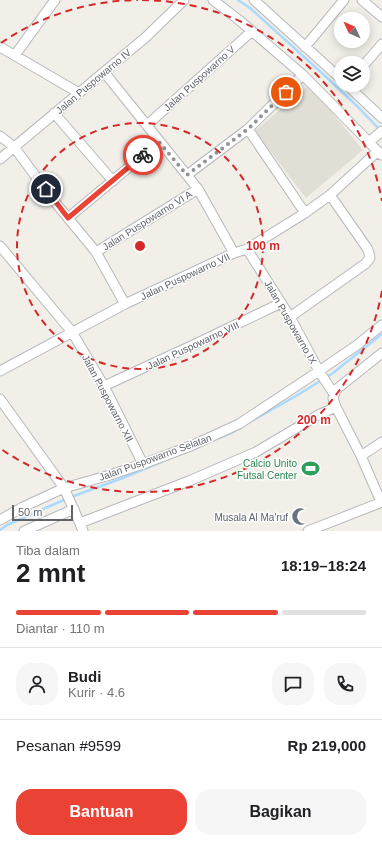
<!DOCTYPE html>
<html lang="id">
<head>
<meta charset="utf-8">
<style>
  :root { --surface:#fff; --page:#f6f6f6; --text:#202124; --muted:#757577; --line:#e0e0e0; --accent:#ea4335 }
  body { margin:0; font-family:Helvetica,sans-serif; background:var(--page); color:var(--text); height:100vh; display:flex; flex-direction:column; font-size:15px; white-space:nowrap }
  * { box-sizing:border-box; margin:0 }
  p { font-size:13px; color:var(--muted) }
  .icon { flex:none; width:22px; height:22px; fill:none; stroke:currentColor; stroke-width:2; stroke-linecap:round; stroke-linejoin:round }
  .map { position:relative; height:531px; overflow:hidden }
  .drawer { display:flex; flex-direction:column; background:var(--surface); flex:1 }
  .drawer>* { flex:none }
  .needle { width:26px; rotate:314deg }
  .fabs { position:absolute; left:334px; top:12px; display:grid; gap:8px }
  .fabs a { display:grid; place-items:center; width:36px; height:36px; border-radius:50%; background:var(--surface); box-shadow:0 2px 10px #0003; font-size:20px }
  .scale { position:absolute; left:12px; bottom:10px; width:61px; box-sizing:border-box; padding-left:4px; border:2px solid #5f6368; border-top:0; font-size:11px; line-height:14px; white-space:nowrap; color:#5f6368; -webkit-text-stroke:3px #fff; paint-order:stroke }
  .pin { position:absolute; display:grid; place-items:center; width:34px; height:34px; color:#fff; margin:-17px; border:2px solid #fff; border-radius:50%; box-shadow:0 1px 4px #0007 }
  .courier { position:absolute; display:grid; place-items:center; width:40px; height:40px; margin:-20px; border:3px solid #ea4335; border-radius:50%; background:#fff; color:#222; box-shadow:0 1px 5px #0007 }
  .overview em { font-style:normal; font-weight:800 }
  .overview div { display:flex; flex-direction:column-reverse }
  .overview { display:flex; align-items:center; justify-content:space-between; height:68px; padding:0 16px }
  h1 { font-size:26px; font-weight:800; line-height:30px }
  .bar { display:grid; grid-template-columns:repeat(4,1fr); gap:6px 4px; align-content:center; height:48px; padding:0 16px }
  .bar i { height:5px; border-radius:3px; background:var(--line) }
  .bar .selected { background:var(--accent) }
  .bar p { grid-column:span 4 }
  .line { display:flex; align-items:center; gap:10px; padding:0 16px; border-top:1px solid var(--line) }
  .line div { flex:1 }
  .round { display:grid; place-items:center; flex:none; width:42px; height:42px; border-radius:16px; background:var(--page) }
  .button { display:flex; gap:8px; margin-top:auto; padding:8px 16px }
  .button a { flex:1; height:46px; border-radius:16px; background:var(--accent); color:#fff; font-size:16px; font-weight:800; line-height:46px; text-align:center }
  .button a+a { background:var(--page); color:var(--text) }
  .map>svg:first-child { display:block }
</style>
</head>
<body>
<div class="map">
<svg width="382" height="531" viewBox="0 0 382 531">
  <rect width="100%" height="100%" fill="#f1efe8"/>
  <path fill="#e1ded6" d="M309,85L363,150L306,198L255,131Z"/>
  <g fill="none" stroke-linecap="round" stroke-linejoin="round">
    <path stroke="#aadaff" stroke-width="2.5" d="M238,0L250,8L323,74L357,106L380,130
      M248,423L296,396L333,373L382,334
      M219,438L235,431
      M71,497L123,478L163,461
      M0,530L7,525L66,499"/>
    <defs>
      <path id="minor" d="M213,0L239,20L303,75L369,142L381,155
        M254,0L341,79
        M362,0L382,17
        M0,47L79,93
        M305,47L344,0
        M15,55L55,0
        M363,66L382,44
        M104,72L198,189L234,253
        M347,85L382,118
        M54,113L113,181
        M147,125L252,31
        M248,129L305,213
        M0,136L14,147L54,201L96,252L125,304
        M369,142L382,131
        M0,159L146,37L184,0
        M187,175L248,129L303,75
        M68,218L159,142
        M0,246L72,332L104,386L143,464
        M247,249L290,317L319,371L334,394
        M96,252L198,189
        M290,317L365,264L370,258L369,253L367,248L330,195
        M0,371L125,304L234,253L247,249L305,213L330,195L378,151
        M104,386L191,346L281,303
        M0,399L64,488L78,519L83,531
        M361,456L382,442
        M381,502L361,456L336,407L333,398L336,390L338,388L382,353
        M0,520L23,507L64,488L110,475L143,464L193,445L239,424L319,371L357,345L382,325
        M80,523L189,481L256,452L320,414L336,407
        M24,531L74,509
        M308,531L382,502"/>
    </defs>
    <use href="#minor" stroke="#b5b8bc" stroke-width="11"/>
    <use href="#minor" stroke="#fff" stroke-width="9"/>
  </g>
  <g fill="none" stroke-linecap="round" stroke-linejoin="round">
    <path stroke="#929495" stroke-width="4" stroke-dasharray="0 7.2" d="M143,155L159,142L187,175L248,129L286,92"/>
    <path stroke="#ea4335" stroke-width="5" d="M46,189L68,218L143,155"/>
  </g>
  <g fill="none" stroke="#d62828" stroke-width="2" stroke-dasharray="7 5">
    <circle cx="140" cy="246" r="123"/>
    <path d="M382 291A246 246 0 0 1 1 449M1 43A246 246 0 0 1 138 0M142 0A246 246 0 0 1 382 201"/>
  </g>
  <defs>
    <symbol id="stadium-bare" viewBox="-9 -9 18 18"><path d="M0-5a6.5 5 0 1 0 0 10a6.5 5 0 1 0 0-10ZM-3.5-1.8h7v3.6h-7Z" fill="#2e9e5b" stroke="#fff" stroke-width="2.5" paint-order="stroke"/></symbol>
    <symbol id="mosque-bare" viewBox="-9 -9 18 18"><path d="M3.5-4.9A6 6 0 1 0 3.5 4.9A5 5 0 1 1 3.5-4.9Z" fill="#6b7280" stroke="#fff" stroke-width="2.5" paint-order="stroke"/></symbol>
  </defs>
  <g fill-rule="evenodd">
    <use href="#stadium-bare" x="298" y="456" width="25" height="25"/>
    <use href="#mosque-bare" x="288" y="504" width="25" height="25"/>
  </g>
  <g text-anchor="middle" stroke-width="3" stroke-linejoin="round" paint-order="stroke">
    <g font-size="10" fill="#5f6368" stroke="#fff">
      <text transform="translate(199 78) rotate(-42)" y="4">Jalan Puspowarno V</text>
      <text transform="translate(93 81) rotate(-40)" y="4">Jalan Puspowarno IV</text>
      <text transform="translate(147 220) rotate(-32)" y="4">Jalan Puspowarno VI A</text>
      <text transform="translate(185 276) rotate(-25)" y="4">Jalan Puspowarno VII</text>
      <text transform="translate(291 322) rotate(60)" y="4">Jalan Puspowarno IX</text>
      <text transform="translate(193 345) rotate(-25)" y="4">Jalan Puspowarno VIII</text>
      <text transform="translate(108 398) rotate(62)" y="4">Jalan Puspowarno XII</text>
      <text transform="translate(155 457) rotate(-20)" y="4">Jalan Puspowarno Selatan</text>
    </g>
    <g font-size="10" fill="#27864d" stroke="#fff" text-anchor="end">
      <text x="297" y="467">Calcio Unito<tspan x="297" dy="12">Futsal Center</tspan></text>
    </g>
    <g font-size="10" fill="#5b616d" stroke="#fff" text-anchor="end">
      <text x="288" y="521">Musala Al Ma'ruf</text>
    </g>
  </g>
  <circle cx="140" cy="246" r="6" fill="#d62828" stroke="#fff" stroke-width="2"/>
  <g font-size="12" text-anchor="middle" font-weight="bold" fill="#d62828" stroke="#fff" stroke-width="3" stroke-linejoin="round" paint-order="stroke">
    <text x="263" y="250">100 m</text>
    <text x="314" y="424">200 m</text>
  </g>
</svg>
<div class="fabs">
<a><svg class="needle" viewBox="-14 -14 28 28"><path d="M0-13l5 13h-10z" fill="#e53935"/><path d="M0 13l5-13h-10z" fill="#757577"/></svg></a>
<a><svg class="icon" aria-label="layers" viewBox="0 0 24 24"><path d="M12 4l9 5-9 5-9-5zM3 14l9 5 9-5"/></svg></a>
</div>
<div class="scale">50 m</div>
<div class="pin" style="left:286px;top:92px;background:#ea580c"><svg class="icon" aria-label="bag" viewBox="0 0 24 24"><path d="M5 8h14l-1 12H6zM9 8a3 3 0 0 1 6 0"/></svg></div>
<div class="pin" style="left:46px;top:189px;background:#1f2937"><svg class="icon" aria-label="home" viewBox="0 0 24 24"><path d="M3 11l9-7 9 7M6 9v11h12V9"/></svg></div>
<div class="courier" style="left:143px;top:155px"><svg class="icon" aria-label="bike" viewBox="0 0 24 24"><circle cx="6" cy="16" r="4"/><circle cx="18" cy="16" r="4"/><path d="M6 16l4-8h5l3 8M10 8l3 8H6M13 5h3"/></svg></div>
</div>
<section class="drawer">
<div class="overview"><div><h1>2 mnt</h1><p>Tiba dalam</p></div><em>18:19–18:24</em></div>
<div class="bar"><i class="selected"></i><i class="selected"></i><i class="selected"></i><i></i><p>Diantar · 110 m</p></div>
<div class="line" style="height:72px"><a class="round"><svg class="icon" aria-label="person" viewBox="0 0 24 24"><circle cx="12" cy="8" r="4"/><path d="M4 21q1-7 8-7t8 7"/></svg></a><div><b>Budi</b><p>Kurir · 4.6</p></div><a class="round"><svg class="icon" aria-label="chat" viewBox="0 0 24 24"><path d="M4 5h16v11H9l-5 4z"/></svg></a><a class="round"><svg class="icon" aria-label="phone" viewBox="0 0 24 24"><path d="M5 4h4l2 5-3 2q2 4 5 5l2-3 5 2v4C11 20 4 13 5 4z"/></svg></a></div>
<div class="line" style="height:52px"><div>Pesanan #9599</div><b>Rp 219,000</b></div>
<div class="button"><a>Bantuan</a><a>Bagikan</a></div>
</section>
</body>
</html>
